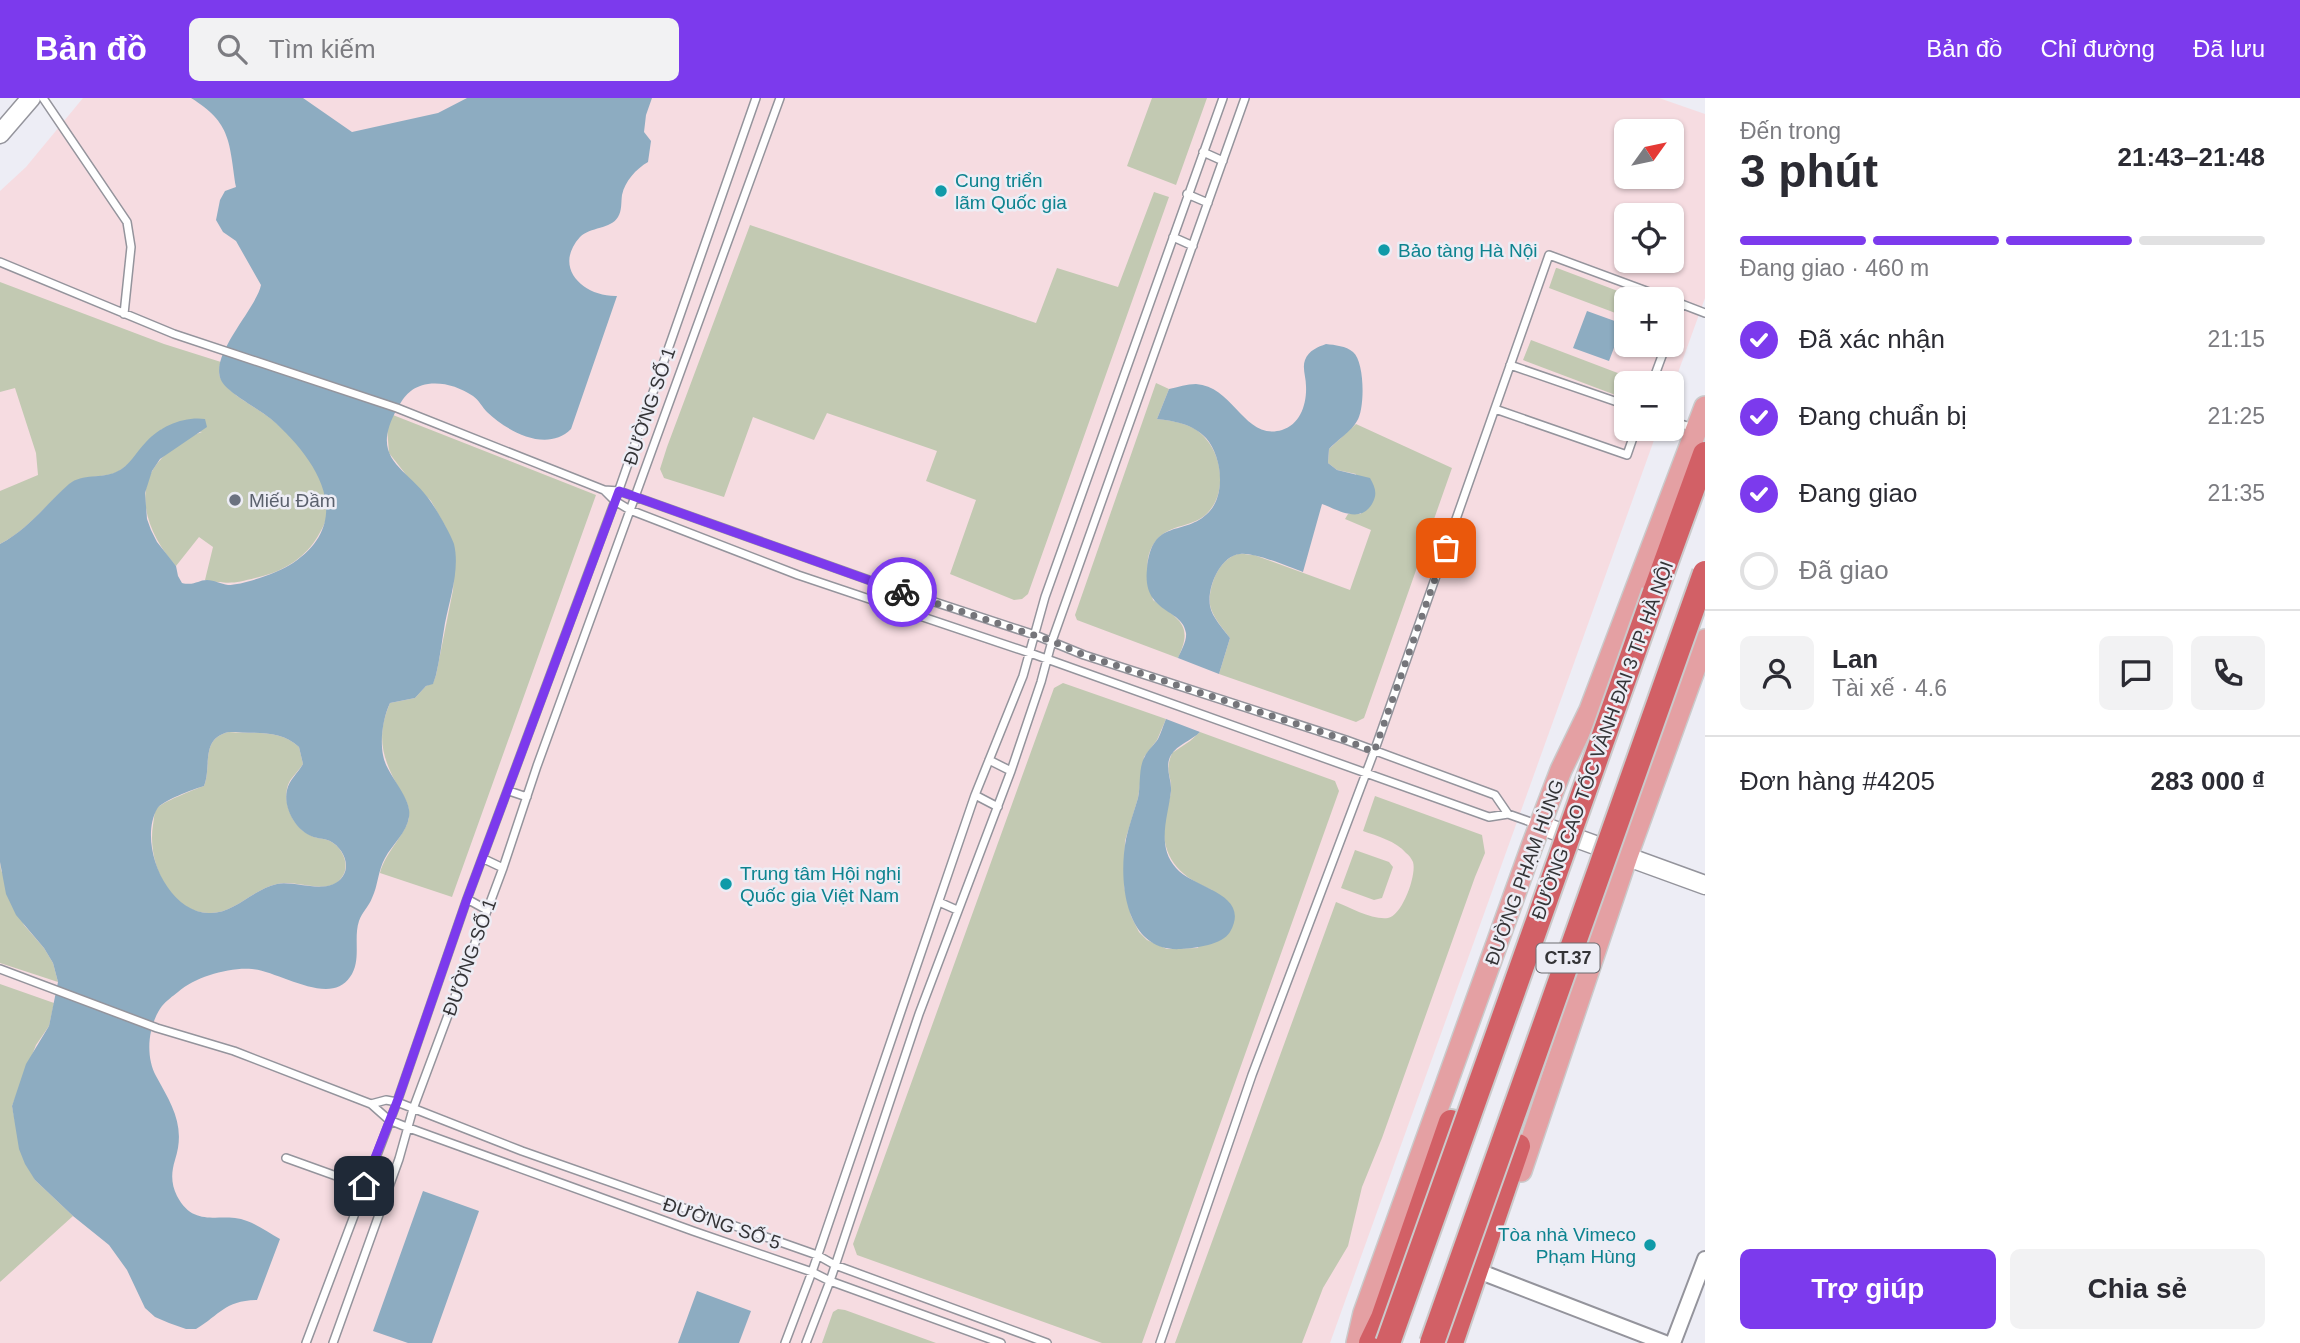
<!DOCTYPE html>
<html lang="vi">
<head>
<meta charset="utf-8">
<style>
  :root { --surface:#fff; --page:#f2f2f3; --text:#2b2b33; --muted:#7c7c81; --line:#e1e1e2; --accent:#7c3aed }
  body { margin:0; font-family:Helvetica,sans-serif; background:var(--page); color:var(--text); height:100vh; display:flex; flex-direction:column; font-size:26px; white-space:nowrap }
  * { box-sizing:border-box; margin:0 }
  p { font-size:23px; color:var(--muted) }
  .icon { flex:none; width:38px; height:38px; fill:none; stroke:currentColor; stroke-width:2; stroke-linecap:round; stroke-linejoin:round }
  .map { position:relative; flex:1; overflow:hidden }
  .side { display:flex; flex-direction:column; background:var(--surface); width:595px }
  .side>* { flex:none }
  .needle { width:46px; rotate:57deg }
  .fabs { position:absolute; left:1614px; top:21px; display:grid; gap:14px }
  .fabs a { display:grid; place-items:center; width:70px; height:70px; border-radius:10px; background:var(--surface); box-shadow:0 2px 5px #0004; font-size:35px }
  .pin { position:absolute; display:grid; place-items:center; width:60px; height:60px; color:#fff; margin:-30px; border-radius:14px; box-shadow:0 4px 10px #0006 }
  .courier { position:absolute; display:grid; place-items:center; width:70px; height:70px; margin:-35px; border:5px solid #7c3aed; border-radius:50%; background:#fff; color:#222; box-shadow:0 2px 9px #0007 }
  .head em { font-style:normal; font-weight:800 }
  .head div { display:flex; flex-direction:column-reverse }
  .head { display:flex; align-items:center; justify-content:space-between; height:119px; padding:0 35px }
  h1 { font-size:46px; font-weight:800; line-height:52px }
  .bar { display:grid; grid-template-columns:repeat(4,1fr); gap:10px 7px; align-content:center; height:84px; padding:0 35px }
  .bar i { height:9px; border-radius:5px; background:var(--line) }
  .bar .on { background:var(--accent) }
  .bar p { grid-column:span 4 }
  .line { display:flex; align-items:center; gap:18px; padding:0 35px; border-top:2px solid var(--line) }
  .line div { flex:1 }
  .round { display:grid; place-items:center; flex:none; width:74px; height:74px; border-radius:10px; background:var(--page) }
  ol { padding:0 35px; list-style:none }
  li { display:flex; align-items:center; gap:21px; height:77px }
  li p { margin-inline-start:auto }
  li .icon { padding:7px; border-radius:50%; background:var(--accent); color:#fff; stroke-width:4 }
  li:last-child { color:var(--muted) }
  li i { width:38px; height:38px; border:4px solid var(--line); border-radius:50% }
  .button { display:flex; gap:14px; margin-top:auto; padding:14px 35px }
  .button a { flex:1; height:80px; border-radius:10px; background:var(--accent); color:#fff; font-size:28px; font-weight:800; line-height:80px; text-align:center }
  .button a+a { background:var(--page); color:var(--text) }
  header { display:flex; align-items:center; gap:42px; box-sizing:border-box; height:98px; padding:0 35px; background:var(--accent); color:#fff }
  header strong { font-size:33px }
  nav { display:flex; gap:38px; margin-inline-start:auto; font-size:24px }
  .search { width:490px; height:63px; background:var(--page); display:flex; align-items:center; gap:18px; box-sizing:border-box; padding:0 24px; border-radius:10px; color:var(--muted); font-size:26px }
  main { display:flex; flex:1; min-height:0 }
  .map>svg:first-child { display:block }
</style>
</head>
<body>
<header>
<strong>Bản đồ</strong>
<div class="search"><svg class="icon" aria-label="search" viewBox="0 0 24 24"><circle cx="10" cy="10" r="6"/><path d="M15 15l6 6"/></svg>Tìm kiếm</div>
<nav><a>Bản đồ</a><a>Chỉ đường</a><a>Đã lưu</a></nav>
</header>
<main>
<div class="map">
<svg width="1705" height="1245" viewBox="0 0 1705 1245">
  <rect width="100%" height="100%" fill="#ededf5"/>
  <path fill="#f6dce1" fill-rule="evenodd" d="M83,0H1659L1705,16V200L1671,294V285H1626V331H1658L1330,1245H0V93L26,69ZM1626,33H1671V79H1626ZM1626,117H1671V163H1626ZM1626,201H1671V247H1626Z"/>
  <path fill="#c2c9b2" d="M1152,0H1207L1176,87L1127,68Z
    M1154,94L1169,99L1028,496L1022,501L1014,502L950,476L976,402L926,383L937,353L827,315L814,342L753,319L724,399L664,380L660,371L667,349L750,127L1036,225L1057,170L1118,189Z
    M1556,170H1557L1639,201H1626V219L1549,190Z
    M0,184L164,246L221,264C218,271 218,278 223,284C232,298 256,309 270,320C296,341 329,377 328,413C327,422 322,431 318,438C306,459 285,472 263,478C236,485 232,487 205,482L213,449L199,439L176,468C150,439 130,394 161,361C170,350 184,343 196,336L202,334L162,331C146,343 132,368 115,375C102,380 80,377 69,387C45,407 29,431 0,446V393L38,377L36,355L15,290L0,294Z
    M1531,242L1644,285H1626V301L1523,262Z
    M1156,285L1169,291L1157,321C1174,323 1195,326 1206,341C1222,359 1226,393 1210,412C1196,431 1169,424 1155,444C1142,461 1149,483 1153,502C1179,522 1194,526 1178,560L1077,522L1075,517Z
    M393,317L596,397L452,799L380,775C385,754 408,734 409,718C410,708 405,700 400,692C383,662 375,640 390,605L415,600L426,588L433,585L436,577L453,492L455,460L445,428L431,403L411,383L389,355L387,329Z
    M1356,326L1452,370L1364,620L1356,624L1219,576L1230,540C1223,531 1212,518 1210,507C1208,488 1219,461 1238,456C1243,455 1249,457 1254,457L1350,492L1371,432L1345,421L1348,416H1361L1356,376L1337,372L1328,365L1329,351Z
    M1063,585L1166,621L1157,642L1144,659L1138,700L1125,743L1124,788L1131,818L1139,834L1147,842L1167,851L1198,850L1212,792C1181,779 1162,762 1164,726C1164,715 1170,704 1171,693C1172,676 1164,675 1172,655L1190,643L1200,634L1335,683L1339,693L1142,1245H1102L857,1157L853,1146L1054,590Z
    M229,634C253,636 280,631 299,649L303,666C299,673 291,679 288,687C282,705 293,729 310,737C316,741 323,740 330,743C342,749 351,767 342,779C329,799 297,781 277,786C253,791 234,816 209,815C168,814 147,762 153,727C154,722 154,715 156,711C160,705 195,691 204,688C212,668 200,640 229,634Z
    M1375,698L1482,737L1485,755L1475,779L1382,1040L1362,1089L1348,1148L1323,1190L1302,1245H1175L1336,804C1351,810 1372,822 1388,820C1402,818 1417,777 1413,764C1411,760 1409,757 1406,755C1396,743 1377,738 1363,733Z
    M1355,752L1389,764L1393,769L1382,800L1374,802L1341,790Z
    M0,764L1,772L24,827L44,850L53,865L58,884L0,865Z
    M0,886L54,905L49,928L36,947L12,1008L16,1028L35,1082L73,1118L0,1184Z
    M838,1211L845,1212L936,1245H822L833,1214Z"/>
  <path fill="#8dacc1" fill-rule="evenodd" d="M191,0H303L352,34L438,15L467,0H652L646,17L644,34L651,43L648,64C636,71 625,83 622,97C621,104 622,113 618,119C611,131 590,129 580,139C552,170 584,199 617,198L571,331C547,355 508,334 487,314C482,309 479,302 473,298C459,289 444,284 428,286C411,289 405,297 397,311C368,363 408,369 431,404C438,414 450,435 454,446C460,471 450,500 445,525C442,542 440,560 436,577L433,586L426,588L415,600L390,605C383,620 380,641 383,657C386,677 413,700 409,719C407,734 392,747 385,760C378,772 378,788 372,800C369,808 362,814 359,823C353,841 362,862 350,879C330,909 279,873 252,871C229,869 195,879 178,894C173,898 166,903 162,908C148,927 145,958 156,978C172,1007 186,1028 175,1062C171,1075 171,1086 177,1098C195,1132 220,1113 247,1123C258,1127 269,1135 280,1141L257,1202C224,1203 221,1216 196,1231H186L169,1225L155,1219L145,1210L127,1172L109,1147L73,1118L35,1082L25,1066L19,1051L12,1008L26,966L49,928L58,884L53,865L44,850L16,817L6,796L0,764V446C30,430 45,407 69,386C83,375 101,381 116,374C130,368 136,354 146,344C160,328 185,318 205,321L207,329L160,361L152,373L145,395L147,421L151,432L157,444L176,468L178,478L182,485C195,488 198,482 207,482C214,482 221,486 228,487C244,487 280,474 293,465C358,421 315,359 271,321C259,311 226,294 221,282C209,257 256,211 261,187L236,143L223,134L216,122L220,102L225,93L236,89C229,45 232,25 191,0ZM229,634C254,636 280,631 299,649L303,666C298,675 289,682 287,692C283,709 295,730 309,737C316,741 323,740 330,743C342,749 351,766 343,778C329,799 296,782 277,786C253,791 234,816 209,815C166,814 138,745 157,711C161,703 194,691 204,688C212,668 200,640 229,634Z
    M1587,213L1623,226L1609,263L1573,250Z
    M1326,246C1335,247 1346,248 1353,254C1365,264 1365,311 1357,323C1351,334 1337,342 1329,351L1328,365L1337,372L1370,380C1375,389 1378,396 1372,406C1360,426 1338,412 1322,406L1303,474C1289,469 1254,454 1240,456C1220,458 1207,489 1210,508C1212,519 1223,531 1230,540L1219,576L1178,560C1181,553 1187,543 1186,535C1183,510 1142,516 1147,471C1152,418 1184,440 1209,414C1226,396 1222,358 1206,340C1193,326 1174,323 1157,321L1169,291C1178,289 1187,286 1196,286C1235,289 1244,343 1282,332C1300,327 1307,306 1306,288C1306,279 1302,270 1305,262C1309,252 1318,249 1326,246Z
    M1166,621L1200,634C1192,642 1177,647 1171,657C1164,670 1172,681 1171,693C1168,719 1156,748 1176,770C1194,791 1252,795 1230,834C1222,847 1196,850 1181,851C1125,855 1118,783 1126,741C1129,727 1134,714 1138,700C1141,687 1138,670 1145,658C1148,652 1154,647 1158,641C1161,635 1163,628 1166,621Z
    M423,1093L479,1113L432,1245H408L373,1233Z
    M697,1193L751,1213L739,1245H678Z"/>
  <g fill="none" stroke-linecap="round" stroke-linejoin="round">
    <defs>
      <path id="service" d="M43,0L127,124L131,149L124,216
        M1203,54L1223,63
        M1187,96L1208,105
        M1173,139L1193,148
        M0,164L174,236L397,310L604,392L619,393L880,486L1035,537L1084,557L1346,642L1495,697L1508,716
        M1671,202L1705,215
        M1671,233L1681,206
        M1510,267L1626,307
        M1652,285L1666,247
        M1495,311L1627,357L1636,331
        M1671,323L1694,330
        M604,392L615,403L630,412L798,477L1030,555L1489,719L1508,716L1539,727
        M989,662L1011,673
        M509,693L527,699
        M975,697L998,709
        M484,761L503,770
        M467,801L487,812
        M939,804L957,812
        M0,871L157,930L234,953L371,1006L389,1022L409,1030L693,1133L812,1174L830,1183L1001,1245
        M371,1006L386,1002L397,1004L522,1053L817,1157L835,1167L1047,1245
        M286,1060L364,1088
        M306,1245L397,1004L467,801L615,403L756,0
        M333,1245L399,1061L413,1011L503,770L537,668L780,0
        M785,1245L812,1174L975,697L1023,578L1045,499L1223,0
        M806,1245L830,1183L919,916L1011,673L1041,584L1052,543L1245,0
        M1160,1245L1252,977L1374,654L1549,157L1668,201"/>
      <path id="minor" d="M1486,1176L1665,1245
        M1673,1245L1705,1161"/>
      <path id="tertiary" d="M0,36L31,0
        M1540,727L1705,787"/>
      <path id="primary" d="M1521,1073L1627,758L1705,542
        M1357,1245L1364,1215L1532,748L1561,672L1590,612L1705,309"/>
      <path id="motorway" d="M1655,494L1705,356
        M1371,1245L1383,1220L1451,1024
        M1451,1245L1518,1048"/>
    </defs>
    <use href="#service" stroke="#94949c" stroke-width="10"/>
    <use href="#minor" stroke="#94949c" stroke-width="18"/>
    <use href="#tertiary" stroke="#94949c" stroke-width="21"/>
    <use href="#primary" stroke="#cacacb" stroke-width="24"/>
    <use href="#motorway" stroke="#cacacb" stroke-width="28"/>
    <use href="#service" stroke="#fff" stroke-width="7"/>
    <use href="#minor" stroke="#fff" stroke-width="14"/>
    <use href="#tertiary" stroke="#fff" stroke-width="18"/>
    <use href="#primary" stroke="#e4a0a3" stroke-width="21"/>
    <use href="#motorway" stroke="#d26066" stroke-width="24"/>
    <defs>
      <path id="motorway-bridge" d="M1388,1245L1655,494
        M1432,1245L1705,475"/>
    </defs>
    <use href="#motorway-bridge" stroke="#cacacb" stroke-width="28" stroke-linecap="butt"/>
    <use href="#motorway-bridge" stroke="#d26066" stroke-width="24"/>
  </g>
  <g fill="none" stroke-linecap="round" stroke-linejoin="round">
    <path stroke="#75757a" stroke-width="7" stroke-dasharray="0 12.6" d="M902,494L1052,543L1084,557L1346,642L1374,654L1446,450"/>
    <path stroke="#7c3aed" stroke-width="9" d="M364,1088L397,1004L467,801L619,393L902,494"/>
  </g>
  <g fill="#0f9aa8" stroke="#ededf5" stroke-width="2.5">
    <circle cx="941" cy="93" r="7"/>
    <circle cx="1384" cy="152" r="7"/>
    <circle cx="726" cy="786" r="7"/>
    <circle cx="1650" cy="1147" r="7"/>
  </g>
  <circle fill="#6b7280" stroke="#ededf5" stroke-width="2.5" cx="235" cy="402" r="7"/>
  <g text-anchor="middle" stroke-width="5" stroke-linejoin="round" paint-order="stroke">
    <rect fill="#ededf5" stroke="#6c6c70" stroke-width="2" x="1536.5" y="845.5" width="63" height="29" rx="5"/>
    <g font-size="18" font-weight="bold" fill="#343437">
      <text x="1568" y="866">CT.37</text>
    </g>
    <g font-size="19" fill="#0d838f" stroke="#ededf5" text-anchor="start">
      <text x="955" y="89">Cung triển<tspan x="955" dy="22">lãm Quốc gia</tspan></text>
      <text x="1398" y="159">Bảo tàng Hà Nội</text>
      <text x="740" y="782">Trung tâm Hội nghị<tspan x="740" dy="22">Quốc gia Việt Nam</tspan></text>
      <text x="1636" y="1143" text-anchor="end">Tòa nhà Vimeco<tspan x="1636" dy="22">Phạm Hùng</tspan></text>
    </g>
    <g font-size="19" fill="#343437" stroke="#ededf5">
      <text transform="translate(649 308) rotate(-71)" y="7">ĐƯỜNG SỐ 1</text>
      <text transform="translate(1602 642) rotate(-70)" y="7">ĐƯỜNG CAO TỐC VÀNH ĐAI 3 TP. HÀ NỘI</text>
      <text transform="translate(1524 774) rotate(-70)" y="7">ĐƯỜNG PHẠM HÙNG</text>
      <text transform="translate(469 859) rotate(-70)" y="7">ĐƯỜNG SỐ 1</text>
      <text transform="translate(722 1125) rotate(19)" y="7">ĐƯỜNG SỐ 5</text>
    </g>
    <g font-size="19" fill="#5b616d" stroke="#ededf5" text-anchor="start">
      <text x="249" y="409">Miếu Đầm</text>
    </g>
  </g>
</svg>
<div class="fabs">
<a><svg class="needle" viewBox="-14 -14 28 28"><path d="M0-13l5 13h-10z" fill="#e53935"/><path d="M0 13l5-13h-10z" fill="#7c7c81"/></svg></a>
<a><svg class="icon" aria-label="locate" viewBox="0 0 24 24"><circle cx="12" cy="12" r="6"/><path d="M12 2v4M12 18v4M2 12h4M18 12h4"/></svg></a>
<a>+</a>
<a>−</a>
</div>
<div class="pin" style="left:1446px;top:450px;background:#ea580c"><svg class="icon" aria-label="bag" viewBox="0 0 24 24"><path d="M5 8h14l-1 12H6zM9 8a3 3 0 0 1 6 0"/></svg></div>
<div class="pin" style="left:364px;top:1088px;background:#1f2937"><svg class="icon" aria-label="home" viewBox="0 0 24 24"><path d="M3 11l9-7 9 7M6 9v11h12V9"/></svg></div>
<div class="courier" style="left:902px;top:494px"><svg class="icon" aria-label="bike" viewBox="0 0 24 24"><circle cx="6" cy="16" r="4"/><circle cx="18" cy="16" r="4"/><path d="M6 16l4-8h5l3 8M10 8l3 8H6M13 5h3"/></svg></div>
</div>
<section class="side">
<div class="head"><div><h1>3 phút</h1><p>Đến trong</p></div><em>21:43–21:48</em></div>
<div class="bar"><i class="on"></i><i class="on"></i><i class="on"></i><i></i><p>Đang giao · 460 m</p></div>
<ol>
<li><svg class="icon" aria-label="check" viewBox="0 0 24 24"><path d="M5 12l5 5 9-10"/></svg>Đã xác nhận<p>21:15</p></li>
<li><svg class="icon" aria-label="check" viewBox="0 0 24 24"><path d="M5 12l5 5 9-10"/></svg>Đang chuẩn bị<p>21:25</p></li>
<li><svg class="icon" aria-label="check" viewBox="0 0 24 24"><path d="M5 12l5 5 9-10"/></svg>Đang giao<p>21:35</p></li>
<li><i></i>Đã giao</li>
</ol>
<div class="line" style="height:126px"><a class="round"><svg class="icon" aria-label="person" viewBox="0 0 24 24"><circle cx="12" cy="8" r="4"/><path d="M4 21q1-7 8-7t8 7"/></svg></a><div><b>Lan</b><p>Tài xế · 4.6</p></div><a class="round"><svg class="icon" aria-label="chat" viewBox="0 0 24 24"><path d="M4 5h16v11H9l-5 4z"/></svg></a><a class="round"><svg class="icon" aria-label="phone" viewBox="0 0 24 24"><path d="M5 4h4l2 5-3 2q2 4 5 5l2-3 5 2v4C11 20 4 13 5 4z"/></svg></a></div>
<div class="line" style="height:91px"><div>Đơn hàng #4205</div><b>283 000 ₫</b></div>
<div class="button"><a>Trợ giúp</a><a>Chia sẻ</a></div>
</section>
</main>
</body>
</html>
